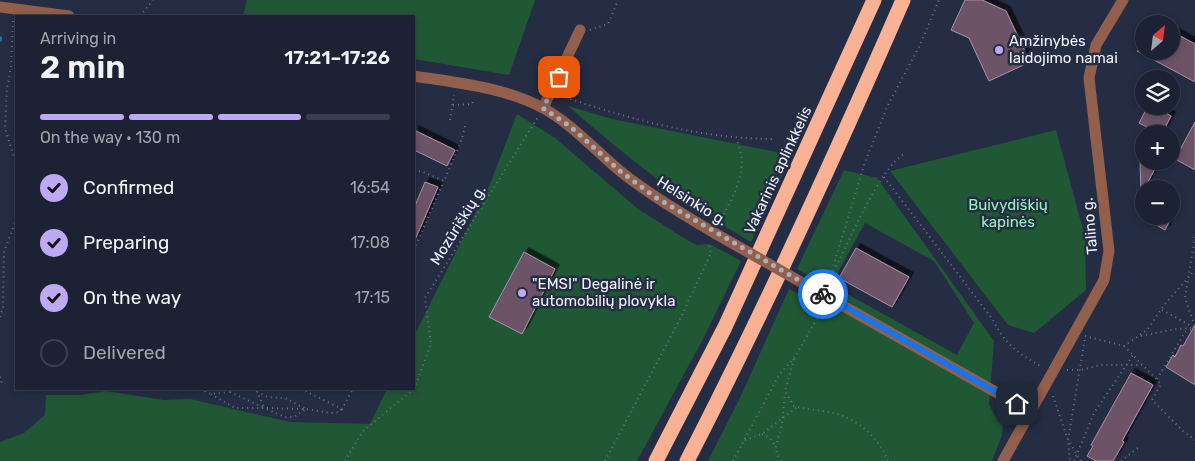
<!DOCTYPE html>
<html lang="en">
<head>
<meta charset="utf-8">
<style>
  :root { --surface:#1c2233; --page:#292f3f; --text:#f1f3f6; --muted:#a0a4ac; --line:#3a3f4e; --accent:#bea9f5 }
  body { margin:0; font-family:Rubik,sans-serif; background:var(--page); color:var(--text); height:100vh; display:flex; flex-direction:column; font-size:19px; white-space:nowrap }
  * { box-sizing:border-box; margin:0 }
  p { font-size:16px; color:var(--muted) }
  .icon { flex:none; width:28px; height:28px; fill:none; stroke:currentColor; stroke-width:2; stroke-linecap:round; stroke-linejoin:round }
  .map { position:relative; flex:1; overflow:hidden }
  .details { position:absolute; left:15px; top:15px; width:400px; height:375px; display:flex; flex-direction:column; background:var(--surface); border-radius:0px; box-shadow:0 2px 8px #0003,0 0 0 1px var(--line) }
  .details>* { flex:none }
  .needle { width:32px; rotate:28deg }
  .buttons { position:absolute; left:1135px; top:15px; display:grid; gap:10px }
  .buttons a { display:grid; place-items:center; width:45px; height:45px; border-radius:50%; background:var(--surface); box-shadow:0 2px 8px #0003,0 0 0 1px var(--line); font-size:25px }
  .pin { position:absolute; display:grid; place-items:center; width:42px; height:42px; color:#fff; margin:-21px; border-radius:10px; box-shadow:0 2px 8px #0006 }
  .courier { position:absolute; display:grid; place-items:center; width:50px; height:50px; margin:-25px; border:4px solid #1a73e8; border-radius:50%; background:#fff; color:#222; box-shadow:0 1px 6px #0007 }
  .overview em { font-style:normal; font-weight:600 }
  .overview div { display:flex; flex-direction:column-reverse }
  .overview { display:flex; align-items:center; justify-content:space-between; height:85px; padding:0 25px }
  h1 { font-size:32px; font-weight:600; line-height:38px }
  .bar { display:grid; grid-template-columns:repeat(4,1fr); gap:8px 5px; align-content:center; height:60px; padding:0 25px }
  .bar i { height:6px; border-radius:4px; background:var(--line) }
  .bar .active { background:var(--accent) }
  .bar p { grid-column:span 4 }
  ol { padding:0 25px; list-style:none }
  li { display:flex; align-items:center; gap:15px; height:55px }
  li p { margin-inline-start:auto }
  li .icon { padding:5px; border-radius:50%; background:var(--accent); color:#111; stroke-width:4 }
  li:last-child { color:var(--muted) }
  li i { width:28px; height:28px; border:2px solid var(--line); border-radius:50% }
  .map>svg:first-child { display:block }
</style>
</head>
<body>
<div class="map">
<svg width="1195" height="461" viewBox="0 0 1195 461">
  <defs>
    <filter id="shadow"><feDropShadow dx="4.5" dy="-4.5" stdDeviation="0" flood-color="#0009"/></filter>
  </defs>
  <rect width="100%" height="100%" fill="#252d44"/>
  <path fill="#205835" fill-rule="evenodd" d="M247,0H535L509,75L414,59V16H243Z
    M568,106L612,119L792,155L751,242C685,204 626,156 568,106Z
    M517,114L555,138L638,209L687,240L697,245L710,244L741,261L703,339L637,461H0V442L24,433L45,415L46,395H81L106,391L164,400L190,399L290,422L370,424L387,389H414V336L490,184Z
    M1056,130L1085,237L1086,290L1034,333L1008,325L890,171Z
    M844,170L877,178L994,341L989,404L995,416L1003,421L1002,435L992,461H708L740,398L789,289L809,300L820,282L797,269ZM865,223L934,261L974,323L957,355L831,285Z"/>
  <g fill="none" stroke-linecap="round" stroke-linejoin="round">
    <path stroke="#25709d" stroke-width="4" d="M0,40V38"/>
  </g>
  <path fill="#6c5367" stroke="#ac90a5" filter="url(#shadow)" d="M965,0H982L1006,11L1030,62L989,81L969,38L951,30Z
    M1171,31L1195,44V82L1137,51H1171Z
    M1148,106H1153L1171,116L1162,134H1143L1147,127L1139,123Z
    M1195,122V170L1175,159Z
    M414,130L455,150L447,166L414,150Z
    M1140,161H1159L1141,195Z
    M425,182L438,187L414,242V208Z
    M1140,216H1172L1165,230Z
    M856,248L909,277L892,307L839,278Z
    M524,252L555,269L522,334L489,317Z
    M1195,325V385L1166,367L1173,355L1175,357L1181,345L1183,346Z
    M1131,373L1153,385L1122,441L1124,442L1113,461H1096L1087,456L1093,446L1091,445Z"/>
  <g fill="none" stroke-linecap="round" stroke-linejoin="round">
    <path stroke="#6c7285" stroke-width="2" stroke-dasharray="1 4" stroke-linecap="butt" d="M140,16L153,0
      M13,21L11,66L7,89L5,128L16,164
      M590,30L608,24L618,0
      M561,96C629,119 702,139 774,139
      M453,105L472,104L474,99
      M450,120L454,95
      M414,172L421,171L444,181L462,139L466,122
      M884,177L993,320C1006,346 1017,352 1042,367
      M719,223C733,196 751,169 736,139
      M1195,237L1185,298L1195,327
      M414,250L444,181
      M834,271C847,245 881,166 904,154
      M829,280L865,162L888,105L920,45L939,0
      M1162,310L1195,328
      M0,317L3,307L4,252L16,220
      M1085,336L1124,346L1147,330L1165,304L1195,270
      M1141,336L1176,329L1193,328
      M1124,346L1161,384L1152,400L1184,432L1195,440
      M794,359L785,391L794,406C808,410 823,410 837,414C861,421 879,439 888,461
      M1067,370H1081L1101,365H1142
      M0,377L2,381L0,386
      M1157,379L1185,332L1195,328
      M200,389L211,394L230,392L231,389
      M301,389L342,409L353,389
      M414,389L431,344L425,298L538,117
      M205,391L211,389
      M230,392L264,408L256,389
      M211,394L235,408H264L285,417H294L306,409L285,398L268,397L257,392
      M1053,396L1068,440L1070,461
      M267,408L306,409L331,413L339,412L342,409
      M762,434L770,438L776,447
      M745,440L762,434L797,407
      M345,461L363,431L414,389
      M605,461L681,317L711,253L709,247L711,243
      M733,461L779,375L795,357L823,308
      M781,461L777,454L776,447L782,424L785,393
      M1074,461L1094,413L1133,355
      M1081,461L1068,440L1085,338
      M1121,461L1139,447"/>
    <path stroke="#915f4b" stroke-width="11" d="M0,7L69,16
      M414,76C457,83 504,87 543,108C572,124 595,150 620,171C650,195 683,214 716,234
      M543,108L580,30
      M815,290L1031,412
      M1003,461L1104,280L1109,251L1089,78L1096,45L1123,0"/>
    <path stroke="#fbb193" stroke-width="15" d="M656,461L725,327L874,0
      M687,461C765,310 835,156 903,0"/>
    <path stroke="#915f4b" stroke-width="11" d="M716,234L815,290"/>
  </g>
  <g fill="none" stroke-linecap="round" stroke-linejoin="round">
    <path stroke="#aaaebd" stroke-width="5" stroke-dasharray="0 9" d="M559,77L543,108L571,127L620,171L655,197L823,294"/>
    <path stroke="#1a73e8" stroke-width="6" d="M823,294L1017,404"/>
  </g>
  <g fill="#bea9f5" stroke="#252d44" stroke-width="2">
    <circle cx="999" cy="50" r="5"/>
    <circle cx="522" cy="293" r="5"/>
  </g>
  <g text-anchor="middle" stroke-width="5" stroke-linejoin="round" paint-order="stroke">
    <g font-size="15" fill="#f1f4fe" stroke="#252d44" text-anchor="start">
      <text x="1009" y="46">Amžinybės<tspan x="1009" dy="17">laidojimo namai</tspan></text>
      <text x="532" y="289">"EMSI" Degalinė ir<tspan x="532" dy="17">automobilių plovykla</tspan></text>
    </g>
    <g font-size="15" fill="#f1f4fe" stroke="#252d44">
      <text transform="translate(778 170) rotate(-65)" y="5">Vakarinis aplinkkelis</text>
      <text transform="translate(692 201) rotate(32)" y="5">Helsinkio g.</text>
      <text transform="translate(458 225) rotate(-58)" y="5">Mozūriškių g.</text>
      <text transform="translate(1090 226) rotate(-95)" y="5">Talino g.</text>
    </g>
    <g font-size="15" fill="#92f4b2" stroke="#252d44">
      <text x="1008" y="210">Buivydiškių<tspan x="1008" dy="17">kapinės</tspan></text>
    </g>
  </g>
</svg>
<div class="buttons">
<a><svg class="needle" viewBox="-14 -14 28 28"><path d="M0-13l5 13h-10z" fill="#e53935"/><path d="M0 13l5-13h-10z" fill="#a0a4ac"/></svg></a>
<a><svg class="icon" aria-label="layers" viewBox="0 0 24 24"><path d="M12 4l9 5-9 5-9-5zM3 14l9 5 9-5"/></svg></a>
<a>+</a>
<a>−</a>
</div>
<div class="pin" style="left:559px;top:77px;background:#ea580c"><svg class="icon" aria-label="bag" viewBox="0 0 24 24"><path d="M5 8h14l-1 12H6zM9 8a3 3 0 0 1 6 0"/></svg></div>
<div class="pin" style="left:1017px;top:404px;background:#1f2937"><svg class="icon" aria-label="home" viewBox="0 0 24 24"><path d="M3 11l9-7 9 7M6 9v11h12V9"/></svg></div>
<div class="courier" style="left:823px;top:294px"><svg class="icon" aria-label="bike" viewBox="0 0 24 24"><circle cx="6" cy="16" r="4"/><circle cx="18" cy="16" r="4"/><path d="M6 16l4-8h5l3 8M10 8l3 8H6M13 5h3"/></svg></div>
<section class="details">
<div class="overview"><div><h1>2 min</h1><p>Arriving in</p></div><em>17:21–17:26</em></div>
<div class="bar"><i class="active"></i><i class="active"></i><i class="active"></i><i></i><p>On the way · 130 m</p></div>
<ol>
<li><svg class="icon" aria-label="check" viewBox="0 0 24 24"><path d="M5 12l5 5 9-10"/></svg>Confirmed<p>16:54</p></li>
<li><svg class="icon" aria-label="check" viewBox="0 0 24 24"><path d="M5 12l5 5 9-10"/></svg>Preparing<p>17:08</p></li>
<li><svg class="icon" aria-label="check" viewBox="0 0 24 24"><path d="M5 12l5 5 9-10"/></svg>On the way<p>17:15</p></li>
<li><i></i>Delivered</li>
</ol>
</section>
</div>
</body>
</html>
